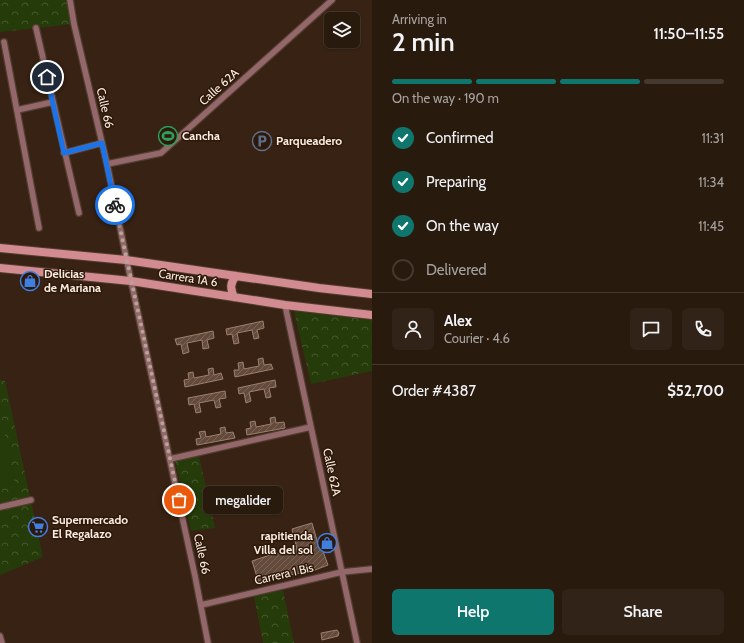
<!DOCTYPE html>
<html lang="en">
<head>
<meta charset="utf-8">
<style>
  :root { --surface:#291a0e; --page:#312317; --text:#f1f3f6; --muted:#a5a19e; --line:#45382e; --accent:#0f766e }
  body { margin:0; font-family:Cabin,sans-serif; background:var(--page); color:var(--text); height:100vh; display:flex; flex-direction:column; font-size:15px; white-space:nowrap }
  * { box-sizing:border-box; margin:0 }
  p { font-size:13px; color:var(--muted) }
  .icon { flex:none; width:22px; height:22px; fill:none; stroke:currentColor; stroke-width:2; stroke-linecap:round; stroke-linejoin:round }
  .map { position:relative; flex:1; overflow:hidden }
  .details { display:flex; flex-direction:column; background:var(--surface); width:372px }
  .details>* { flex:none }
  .tools { position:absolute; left:324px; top:12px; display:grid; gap:8px }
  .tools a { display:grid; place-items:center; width:36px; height:36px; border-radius:6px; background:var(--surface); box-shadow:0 1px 3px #0004,0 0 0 1px var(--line); font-size:20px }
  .pin { position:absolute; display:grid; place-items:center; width:34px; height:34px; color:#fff; margin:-17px; border:2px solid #fff; border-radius:50%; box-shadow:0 1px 4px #0007 }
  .courier { position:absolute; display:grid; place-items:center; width:40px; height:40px; margin:-20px; border:3px solid #1a73e8; border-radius:50%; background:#fff; color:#222; box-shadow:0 1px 5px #0007 }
  .bubble { position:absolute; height:28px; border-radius:6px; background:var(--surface); box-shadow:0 1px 3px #0004,0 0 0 1px var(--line); font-size:13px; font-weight:600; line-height:28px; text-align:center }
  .overview em { font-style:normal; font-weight:600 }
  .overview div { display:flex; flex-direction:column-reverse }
  .overview { display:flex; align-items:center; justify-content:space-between; height:68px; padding:0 20px }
  h1 { font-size:26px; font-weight:600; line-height:30px }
  .bar { display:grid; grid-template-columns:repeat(4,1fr); gap:6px 4px; align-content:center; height:48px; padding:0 20px }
  .bar i { height:5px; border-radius:3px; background:var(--line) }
  .bar .active { background:var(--accent) }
  .bar p { grid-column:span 4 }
  .line { display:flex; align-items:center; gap:10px; padding:0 20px; border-top:1px solid var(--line) }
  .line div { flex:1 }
  .round { display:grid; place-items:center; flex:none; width:42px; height:42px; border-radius:6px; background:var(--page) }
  ol { padding:0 20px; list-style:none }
  li { display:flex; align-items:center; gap:12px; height:44px }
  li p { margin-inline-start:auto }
  li .icon { padding:4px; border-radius:50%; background:var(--accent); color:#fff; stroke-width:4 }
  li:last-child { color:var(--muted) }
  li i { width:22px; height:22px; border:2px solid var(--line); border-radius:50% }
  .button { display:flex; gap:8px; margin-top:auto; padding:8px 20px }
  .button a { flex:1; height:46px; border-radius:6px; background:var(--accent); color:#fff; font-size:16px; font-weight:600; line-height:46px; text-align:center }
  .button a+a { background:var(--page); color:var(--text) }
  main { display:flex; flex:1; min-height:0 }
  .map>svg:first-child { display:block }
</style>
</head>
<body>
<main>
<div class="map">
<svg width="372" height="643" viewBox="0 0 372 643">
  <defs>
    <pattern id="park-crowns" width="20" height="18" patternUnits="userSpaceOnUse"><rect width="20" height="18" fill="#253c0a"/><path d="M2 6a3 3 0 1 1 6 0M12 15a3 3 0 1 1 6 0" fill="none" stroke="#46582d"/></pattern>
    <pattern id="building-hatch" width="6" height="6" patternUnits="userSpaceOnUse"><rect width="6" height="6" fill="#634a3a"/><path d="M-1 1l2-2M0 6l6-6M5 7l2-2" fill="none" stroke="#7a6456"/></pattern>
  </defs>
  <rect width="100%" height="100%" fill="#372213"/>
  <path fill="url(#park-crowns)" d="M0,0H70L74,24L0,32Z
    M294,311L372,320V371L311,384Z
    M0,380L5,381L43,557L0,575Z
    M199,456L215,528L191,531L175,461Z
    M283,590L294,643H263L254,596Z"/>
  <path fill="#253c0a" d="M0,412L15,484L0,487Z"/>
  <path fill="url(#building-hatch)" stroke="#9b806f" d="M263,321L264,328L257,330L259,338L254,339L252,330L237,333L239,343L234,344L232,334L227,335L226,329Z
    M213,331L214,338L207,340L209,348L203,349L202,340L187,343L189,352L183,354L181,344L177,345L175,339Z
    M263,358L264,365L271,364L273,369L235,377L234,370H239L238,363L243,362L244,369L259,366L258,359Z
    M213,368L214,375L221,373L223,379L185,387L184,380L189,379L188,373L193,372L194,378L209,375L208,369Z
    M275,380L276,387L269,388L271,397L266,398L264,389L249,392L251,401L246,403L244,393L239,394L238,388Z
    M225,391L226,398L219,399L221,407L216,408L214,400L199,403L201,412L196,413L194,404L189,405L188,398Z
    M275,417L276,423L284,422L285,428L247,435L246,429L251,428L250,422L255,421L256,427L271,424L270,418Z
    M225,427L226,433L233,432L235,438L197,445L196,439L201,438L199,432L205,431L206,437L221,434L220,428Z
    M312,523L318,544L320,543L328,565L315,570L276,578L259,583L252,561L270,555L297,549L292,529Z
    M337,630L339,633L338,636L322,640L321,633Z"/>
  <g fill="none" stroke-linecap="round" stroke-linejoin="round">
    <defs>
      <path id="street" d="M70,0L74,24L107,164L131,281L195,576L208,643
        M36,28L79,213
        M4,42L39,228
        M17,110L53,102
        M64,153L102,143
        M107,164L161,153L332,0
        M285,305L357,643
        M170,459L311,427
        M0,507L31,500
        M201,605L342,572L372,569
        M0,636L2,643"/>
      <path id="secondary" d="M0,248L126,260L319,288L372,294
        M0,268L131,281L285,305L372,315
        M234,297C230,288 230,283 236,276"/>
    </defs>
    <use href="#street" stroke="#523e30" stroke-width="8"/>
    <use href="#secondary" stroke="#523e30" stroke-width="10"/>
    <use href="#street" stroke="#94686b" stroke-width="5.5"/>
    <use href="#secondary" stroke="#d28b90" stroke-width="8"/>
  </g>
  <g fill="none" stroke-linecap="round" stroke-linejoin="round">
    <path stroke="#b6a599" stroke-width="4" stroke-dasharray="0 7.2" d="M115,205L179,500"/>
    <path stroke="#1a73e8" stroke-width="5" d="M47,77L64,153L102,143L115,205"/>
  </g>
  <defs>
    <symbol id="stadium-ring" viewBox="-11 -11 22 22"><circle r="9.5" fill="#2d1809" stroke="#2e9e5b" stroke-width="1.5"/><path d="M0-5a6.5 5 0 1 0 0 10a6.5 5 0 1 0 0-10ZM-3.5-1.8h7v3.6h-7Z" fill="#2e9e5b"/></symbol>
    <symbol id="parking-ring" viewBox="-11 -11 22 22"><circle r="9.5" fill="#2d1809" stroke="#5c6f8a" stroke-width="1.5"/><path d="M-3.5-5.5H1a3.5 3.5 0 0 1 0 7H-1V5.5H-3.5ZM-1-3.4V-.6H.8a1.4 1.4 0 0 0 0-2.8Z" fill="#5c6f8a"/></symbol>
    <symbol id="shop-ring" viewBox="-11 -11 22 22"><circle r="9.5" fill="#2d1809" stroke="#3f7fe0" stroke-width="1.5"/><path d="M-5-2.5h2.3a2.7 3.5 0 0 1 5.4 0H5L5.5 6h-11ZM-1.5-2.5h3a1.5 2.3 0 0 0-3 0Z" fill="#3f7fe0"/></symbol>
    <symbol id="supermarket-ring" viewBox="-11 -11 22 22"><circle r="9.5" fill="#2d1809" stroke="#3f7fe0" stroke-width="1.5"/><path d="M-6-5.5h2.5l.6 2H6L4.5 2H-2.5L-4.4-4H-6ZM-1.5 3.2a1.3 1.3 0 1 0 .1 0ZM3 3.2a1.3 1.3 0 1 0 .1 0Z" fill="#3f7fe0"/></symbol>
  </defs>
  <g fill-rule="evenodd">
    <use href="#stadium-ring" x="157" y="125" width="22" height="22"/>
    <use href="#parking-ring" x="251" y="130" width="22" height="22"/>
    <use href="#shop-ring" x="19" y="270" width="22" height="22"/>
    <use href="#supermarket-ring" x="27" y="516" width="22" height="22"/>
    <use href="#shop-ring" x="316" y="532" width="22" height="22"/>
  </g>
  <g text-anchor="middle" stroke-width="3" stroke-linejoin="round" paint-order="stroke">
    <g font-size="12" fill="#faebe1" stroke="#2d1809">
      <text transform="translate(219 87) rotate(-42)" y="4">Calle 62A</text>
      <text transform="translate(105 108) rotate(77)" y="4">Calle 66</text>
      <text transform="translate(188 278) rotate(9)" y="4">Carrera 1A 6</text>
      <text transform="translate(332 472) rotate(78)" y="4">Calle 62A</text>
      <text transform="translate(202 554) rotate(78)" y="4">Calle 66</text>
      <text transform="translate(284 574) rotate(-13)" y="4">Carrera 1 Bis</text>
    </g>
    <g font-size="12" font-weight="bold" fill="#faebe1" stroke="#2d1809" text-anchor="start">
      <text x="182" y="140">Cancha</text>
      <text x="276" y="145">Parqueadero</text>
      <text x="44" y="278">Delicias<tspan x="44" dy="14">de Mariana</tspan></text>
      <text x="52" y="524">Supermercado<tspan x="52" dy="14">El Regalazo</tspan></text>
      <text x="313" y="540" text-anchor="end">rapitienda<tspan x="313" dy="14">Villa del sol</tspan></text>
    </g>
  </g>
</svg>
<div class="tools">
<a><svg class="icon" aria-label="layers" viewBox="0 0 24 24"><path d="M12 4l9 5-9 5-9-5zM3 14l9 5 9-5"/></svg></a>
</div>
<div class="pin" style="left:179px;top:500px;background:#ea580c"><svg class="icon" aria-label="bag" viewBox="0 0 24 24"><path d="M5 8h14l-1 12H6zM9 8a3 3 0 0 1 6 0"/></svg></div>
<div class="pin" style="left:47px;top:77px;background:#1f2937"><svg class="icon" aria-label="home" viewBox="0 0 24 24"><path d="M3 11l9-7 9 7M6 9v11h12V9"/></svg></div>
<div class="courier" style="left:115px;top:205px"><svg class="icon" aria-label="bike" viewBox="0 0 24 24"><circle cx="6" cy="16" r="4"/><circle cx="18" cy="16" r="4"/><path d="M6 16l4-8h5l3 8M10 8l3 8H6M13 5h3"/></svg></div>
<div class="bubble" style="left:203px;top:486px;width:80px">megalider</div>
</div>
<section class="details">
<div class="overview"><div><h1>2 min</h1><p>Arriving in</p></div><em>11:50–11:55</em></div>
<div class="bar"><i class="active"></i><i class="active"></i><i class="active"></i><i></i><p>On the way · 190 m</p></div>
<ol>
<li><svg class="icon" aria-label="check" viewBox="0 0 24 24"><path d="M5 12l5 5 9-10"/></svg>Confirmed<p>11:31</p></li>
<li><svg class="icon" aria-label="check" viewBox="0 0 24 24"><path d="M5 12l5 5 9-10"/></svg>Preparing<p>11:34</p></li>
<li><svg class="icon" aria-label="check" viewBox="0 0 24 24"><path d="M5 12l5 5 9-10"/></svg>On the way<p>11:45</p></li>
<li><i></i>Delivered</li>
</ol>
<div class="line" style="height:72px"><a class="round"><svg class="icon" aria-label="person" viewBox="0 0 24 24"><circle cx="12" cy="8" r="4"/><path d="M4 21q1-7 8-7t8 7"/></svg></a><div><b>Alex</b><p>Courier · 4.6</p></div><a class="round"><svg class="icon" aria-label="chat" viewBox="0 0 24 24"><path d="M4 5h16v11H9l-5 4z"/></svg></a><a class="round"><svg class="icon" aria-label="phone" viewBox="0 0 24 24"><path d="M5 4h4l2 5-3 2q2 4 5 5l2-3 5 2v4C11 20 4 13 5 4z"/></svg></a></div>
<div class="line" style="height:52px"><div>Order #4387</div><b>$52,700</b></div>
<div class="button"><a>Help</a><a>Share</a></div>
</section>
</main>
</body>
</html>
